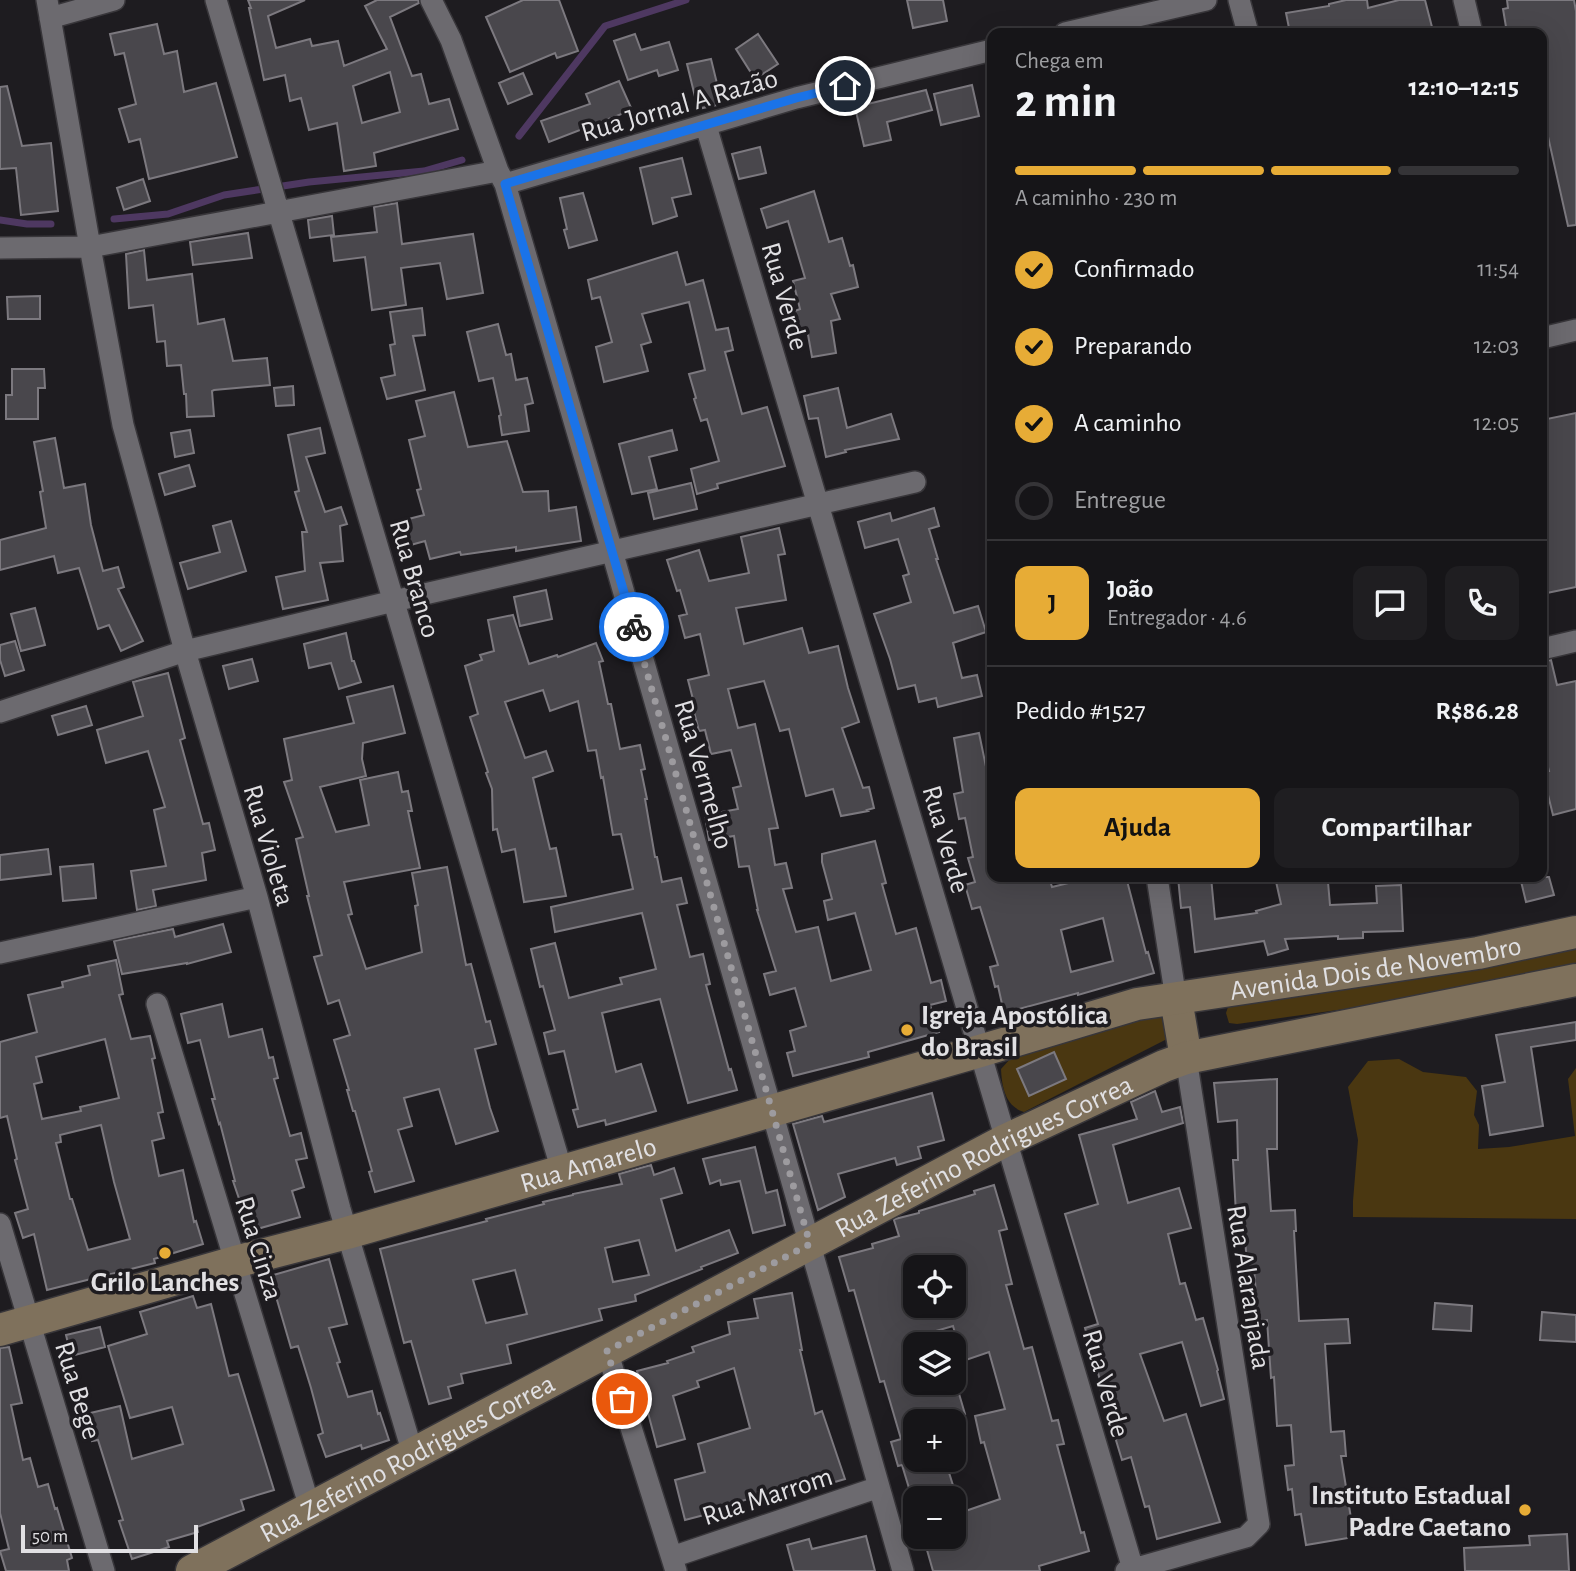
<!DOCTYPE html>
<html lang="pt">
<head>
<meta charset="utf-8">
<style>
  :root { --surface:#161518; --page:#1f1e21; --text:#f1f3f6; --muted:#9e9fa2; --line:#353437; --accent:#e7ac36 }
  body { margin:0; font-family:"Alegreya Sans",sans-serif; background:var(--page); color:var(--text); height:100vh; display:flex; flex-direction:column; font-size:26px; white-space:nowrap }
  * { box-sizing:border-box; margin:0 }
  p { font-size:23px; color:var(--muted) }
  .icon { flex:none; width:38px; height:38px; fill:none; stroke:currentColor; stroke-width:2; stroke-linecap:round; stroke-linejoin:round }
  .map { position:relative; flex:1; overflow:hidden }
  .sheet { position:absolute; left:987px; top:28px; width:560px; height:854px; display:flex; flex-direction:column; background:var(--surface); border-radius:14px; box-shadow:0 7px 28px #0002,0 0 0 2px var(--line) }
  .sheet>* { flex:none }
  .tools { position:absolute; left:903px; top:1255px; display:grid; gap:14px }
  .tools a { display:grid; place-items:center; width:63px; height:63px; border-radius:14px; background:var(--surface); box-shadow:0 7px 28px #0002,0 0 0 2px var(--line); font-size:35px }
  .scale { position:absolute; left:21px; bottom:18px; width:177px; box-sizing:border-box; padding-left:7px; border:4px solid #e1e0e3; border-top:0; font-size:19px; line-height:24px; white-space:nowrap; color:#e1e0e3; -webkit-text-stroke:5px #1e1c20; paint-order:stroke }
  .pin { position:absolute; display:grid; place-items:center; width:60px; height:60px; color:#fff; margin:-30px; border:4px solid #fff; border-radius:50%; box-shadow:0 2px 7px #0007 }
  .courier { position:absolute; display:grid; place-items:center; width:70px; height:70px; margin:-35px; border:5px solid #1a73e8; border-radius:50%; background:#fff; color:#222; box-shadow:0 2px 9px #0007 }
  .headline em { font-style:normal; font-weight:700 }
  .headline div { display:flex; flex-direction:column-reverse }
  .headline { display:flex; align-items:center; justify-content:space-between; height:119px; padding:0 28px }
  h1 { font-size:46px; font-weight:700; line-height:52px }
  .bar { display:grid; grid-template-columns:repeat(4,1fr); gap:10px 7px; align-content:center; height:84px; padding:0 28px }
  .bar i { height:9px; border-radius:5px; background:var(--line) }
  .bar .active { background:var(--accent) }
  .bar p { grid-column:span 4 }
  .line { display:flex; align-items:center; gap:18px; padding:0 28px; border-top:2px solid var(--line) }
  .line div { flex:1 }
  .round { display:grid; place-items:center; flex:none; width:74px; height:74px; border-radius:14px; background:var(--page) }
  ol { padding:0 28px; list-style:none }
  li { display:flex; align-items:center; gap:21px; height:77px }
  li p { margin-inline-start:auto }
  li .icon { padding:7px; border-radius:50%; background:var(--accent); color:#111; stroke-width:4 }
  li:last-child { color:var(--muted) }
  li i { width:38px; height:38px; border:4px solid var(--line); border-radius:50% }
  .primary-button { display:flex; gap:14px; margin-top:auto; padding:14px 28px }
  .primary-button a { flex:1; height:80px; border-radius:14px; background:var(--accent); color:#111; font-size:28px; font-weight:700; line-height:80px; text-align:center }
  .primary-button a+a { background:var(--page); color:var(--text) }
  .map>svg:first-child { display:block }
</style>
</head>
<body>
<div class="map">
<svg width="1576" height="1571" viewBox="0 0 1576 1571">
  <rect width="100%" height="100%" fill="#1e1c20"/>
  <path fill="#4a3711" d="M1576,948V965L1417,999L1237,1024L1229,1023L1226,1013L1229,1004L1413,977Z
    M1163,1013L1175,1031L1165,1040L1024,1112C1005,1106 1002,1087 1001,1069L1010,1059L1139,1019Z
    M1399,1059L1423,1072L1466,1077L1477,1091L1474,1115L1479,1125L1478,1149L1509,1147L1575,1136L1568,1079L1576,1068V1219L1353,1217V1201L1358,1140L1348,1087L1368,1061Z"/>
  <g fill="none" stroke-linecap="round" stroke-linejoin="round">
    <path stroke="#4e3861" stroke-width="7" d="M519,136L605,26L686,0
      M114,219L168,214L224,195L309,182L424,171L462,160
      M0,220L27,224H51"/>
  </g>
  <path fill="#49474c" stroke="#7c797f" stroke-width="2" fill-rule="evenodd" d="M248,0H305L268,16L276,48L310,39L312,46L338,41L344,66L387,49L365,6L377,0H418L419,3L390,17L412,76L421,74L429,104L449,99L458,129L374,153L376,166L344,171L337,123L309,130L301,98L290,101L285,75L264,80L249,8H251ZM390,72L400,112L362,123L353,86Z
    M523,0H559L578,51L557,58L555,53L510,72L486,17Z
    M907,0H943L947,21L913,28Z
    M1346,0H1367L1368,8L1399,0H1425L1433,31L1422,33H1290L1286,13L1329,6V4Z
    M1507,0H1574L1576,11V225L1568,226L1547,132L1542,134V33H1507L1503,9L1508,8Z
    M157,24L164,54L177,51L184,92L216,83L237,157L149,179L140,139L129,142L119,109L136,104L124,53L115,55L110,34Z
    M635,34L641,50L669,42L678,70L659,76L657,70L628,80L614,41Z
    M758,34L778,64L755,79L736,49Z
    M711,59L722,104L698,109L687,64Z
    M523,73L532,94L508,104L499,83Z
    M619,81L632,110L549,142L541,121L590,104L586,94Z
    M972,85L979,116L941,125L934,94Z
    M7,86L22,146L51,143L58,211L21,215L16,168L0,169V87Z
    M926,90L932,110L887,122L891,140L864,146L855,107Z
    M760,147L766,173L739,179L732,154Z
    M682,158L691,194L672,198L677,216L653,224L640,168Z
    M143,179L150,201L124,210L117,188Z
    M814,191L829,242L842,238L850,266L853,265L858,287L831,294L840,319L831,321L836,353L812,357L807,329L796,333L789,313L800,309L793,281L805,278L788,221L767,228L761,209Z
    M583,193L597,240L569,248L564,230L567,229L560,198Z
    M397,203L402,244L473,234L483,293L447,299L440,263L401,268L406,305L372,310L365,257L334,261L331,237L377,232L374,207Z
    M332,216L334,235L310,238L308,220Z
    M248,233L252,258L193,265L190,242Z
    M144,250L147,280L192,274L198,324L224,319L233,361L267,358L270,385L214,390L212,391L214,416L187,417L186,394H184L181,365L167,366L165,341L157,342L153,305L129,308L126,254Z
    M677,252L686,285L703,280L716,330L728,328L733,350L725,352L742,414L767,407L785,466L717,484L718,488L697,494L691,469L719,461L707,419L701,421L694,399L696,398L689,374L705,370L689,302L642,314L651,342L641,345L648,371L604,382L596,347L612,342L600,297L592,299L588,280Z
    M40,296V319H8L7,297Z
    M422,308L425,335L413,336L425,390L387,399L381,378L395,375L390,345L395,344L390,312Z
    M498,324L506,355L511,354L516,380L527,378L533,403L525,405L529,431L502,435L499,416L501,415L493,378L479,381L467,332Z
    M12,369H44L45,388H38V419H6V395H12Z
    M293,386L294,405L276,406L274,388Z
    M838,388L847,428L891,414L899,439L845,450L846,452L826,457L818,418L809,419L804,396Z
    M454,392L468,447L507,441L523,492L548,491L549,511L576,507L581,541L516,551V547L461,555L460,552L430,559L425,541L400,548L393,523L424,515L417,490L421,489L409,440L425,436L416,401Z
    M1576,413V587L1542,594V420Z
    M320,428L325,453L306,457L325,512L341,507L347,524L340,526L343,561L320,563L328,600L283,609L276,577L305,571L302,532H307L295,492L299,491L288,435Z
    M190,430L194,453L175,457L171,433Z
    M672,430L677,450L649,457L657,489L632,494L619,444Z
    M55,438L64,488L85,484L91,525L103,571L118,567L124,587L118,589L143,641L121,651L109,625L98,629L79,568L58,573L54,556L0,570V540L46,528L40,492L43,491L34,442Z
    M189,465L195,486L165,495L159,474Z
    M691,483L697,509L654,519L648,493Z
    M934,508L939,526L929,529L938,559H936L954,613L978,606L986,632L953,643L962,678L977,675L982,696L938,707L936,698L919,702L915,685L898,689L890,659L874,614L911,602L903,576L909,574L898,539L865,548L858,522L890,513L892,521Z
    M231,521L246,571L188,589L180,563L220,552L213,526Z
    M779,528L785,554L778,555L786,600L736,608L744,644L802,628L809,653L838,646L848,688L859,722L842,728L863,788L869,787L874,808L867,810L868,811L841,816L833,789L806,796L789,729L780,731L764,681L728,689L738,728L755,724L778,828L769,829L775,865L786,863L792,888L783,889L796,932L818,927L831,981L871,970L855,913L828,920L824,901L832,899L822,862V854L875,841L886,883L882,884L896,934L916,928L931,983L941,980L946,1001L930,1005L939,1032L868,1052L869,1057L793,1076L787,1053L795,1051L790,1031L806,1026L795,988L770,995L764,974L776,971L757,910H758L749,866L739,867L734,836L709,840L705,815L738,809L733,788L741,786L731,750L711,754L705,730L699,731L694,712L696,711L688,680L709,675L700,634L685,638L679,616L687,614L680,590L677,591L667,560L699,550L709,581L749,573L741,537Z
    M546,590L552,619L520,626L514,597Z
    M35,608L45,645L21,651L11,614Z
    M513,615L529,664L557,655L558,657L596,643L603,661L599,662L608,704H611L620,749L640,745L645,769L641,770L647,799H645L655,857H657L662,882L681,878L687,903L677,905L690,957L703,954L710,984L706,985L729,1070L731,1069L737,1090L688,1103L660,999L602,1013L616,1072L641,1064L656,1111L606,1125L605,1120L578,1127L573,1110L578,1109L564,1051L549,1054L544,1033L555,1030L543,986L540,987L531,949L555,943L569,998L622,984L620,978L656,969L642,913L555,932L551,907L633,889L621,834L613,835L603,777L601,778L596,750L588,751L578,701L550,711L543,690L505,702L525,758L546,751L553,771L533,778L550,849L556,848L566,896L524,902L515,849L502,852L497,829L493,830L492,789L486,773L488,772L470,717L478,714L465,666L482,660L480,655L494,651L488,620Z
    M346,633L352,661H354L361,682L339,689L331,663L309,668L304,644Z
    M15,641L24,670L5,676L0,660V645Z
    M252,659L258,681L229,689L223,666Z
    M1551,660L1557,685L1576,681V809L1553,815L1547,791L1542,792V773L1549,771L1542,743V662Z
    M168,673L185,738L180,740L203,824L209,823L215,850L202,853L206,880L153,890L156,906L137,910L131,871L166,866L154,810L165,807L148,751L106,763L97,730L143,716L133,682Z
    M393,686L405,733L363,743L362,759L366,776L320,787L336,832L369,825L360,780L398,772L402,792L408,791L412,811H408L420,868L344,882L352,914L348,915L366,969L422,952L415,906L418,905L412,873L447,867L466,965L471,964L486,1022L490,1021L496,1044L475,1049L490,1108L498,1131L456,1144L439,1089L404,1098L412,1126L398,1130L414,1181L375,1192L369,1172L372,1171L355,1111H353L347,1090H349L334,1040L350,1035L339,1000L328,1004L314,957L322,955L307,896H309L296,839L303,837L284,782L292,780L284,739L354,723L347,697Z
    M86,706L92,725L58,735L52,716Z
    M979,733L990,786H992V877H1049L1052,887L1093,877H1126L1146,953L1148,952L1154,973L1078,995V993L1004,1013L998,986L995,987L990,967L998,965L980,907L972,909L965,885L975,882L968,858L973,857L965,818L959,819L954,794L963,792L954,738ZM1103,918L1113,961L1071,972L1061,930Z
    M48,849L51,874L0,880V855Z
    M93,864L96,898L63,901L60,867Z
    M1178,877H1211L1215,919L1257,913L1256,911L1281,904L1275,877H1303L1305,883L1328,882L1330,905L1377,903L1376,886L1401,885L1403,931L1363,932V938L1338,939V936L1285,939L1288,949L1268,955L1264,941L1195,952L1190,907L1181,908Z
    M1520,877H1549L1554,895L1526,902Z
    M223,924L231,952L187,964V963L122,974L114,941L173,929L175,937Z
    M116,960L123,994L119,995L131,1039L150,1036L155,1058L152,1059L163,1112L158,1113L164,1138L152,1141L159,1176L183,1170L194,1222L196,1221L203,1244L154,1259L155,1263L47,1290L34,1234L23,1238L15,1213L28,1209L15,1160L17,1159L7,1116L0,1118V1042L37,1032L28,995L63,987L62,982L90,975L88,966ZM105,1039L119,1098L80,1107L81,1111L42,1119L34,1084L42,1082L36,1057ZM101,1125L114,1182L130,1239L88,1250L72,1199H70L56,1143L61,1142L60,1135Z
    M222,1004L229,1037L262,1029L269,1058L273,1057L278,1078L274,1079L290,1136L301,1133L307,1158L296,1160L304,1187L292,1191L300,1217L250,1231L233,1181H235L220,1123L219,1124L212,1099H215L200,1040L188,1043L181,1014Z
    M1576,1022V1040L1531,1047L1543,1126L1490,1135L1482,1086L1505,1082L1496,1035Z
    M1054,1052L1066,1079L1029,1096L1017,1069Z
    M1277,1079V1149H1267L1271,1211L1295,1210L1296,1231H1294L1299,1321L1348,1319L1350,1343L1325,1344L1331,1432L1344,1431L1346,1456H1341L1354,1537L1306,1545L1301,1514L1295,1515L1292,1489L1288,1490L1285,1466L1294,1465L1291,1425L1277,1426L1274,1377L1271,1378L1267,1320L1258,1321L1254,1268L1247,1269L1245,1235H1235L1233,1214H1236L1233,1160H1238L1237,1120L1218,1122L1214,1083Z
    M1155,1091L1162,1112L1180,1107L1183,1123L1113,1145L1128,1203L1179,1188L1191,1228L1168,1234L1180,1284L1185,1283L1196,1320L1203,1318L1218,1370L1217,1371L1224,1399L1201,1406L1182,1342L1140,1354L1164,1421L1186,1414L1220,1522L1157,1539L1149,1506L1145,1507L1131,1457L1122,1460L1098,1381L1100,1380L1085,1328L1098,1324L1065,1214L1098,1204L1079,1135L1137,1119L1131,1102Z
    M932,1093L944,1140L918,1147L921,1158L897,1165L895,1158L838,1174L845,1197L818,1210L793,1124L822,1116L824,1122Z
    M755,1147L766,1193L777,1190L785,1225L753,1233L740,1181L721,1185L720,1180L710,1184L703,1159Z
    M651,1165L654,1175L674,1168L682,1193L661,1199L676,1251L729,1230L738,1253L701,1267L702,1269L635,1295L636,1301L599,1309L602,1320L507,1345L511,1363L461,1374L463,1383L448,1387L451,1398L429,1404L411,1341L404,1343L380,1249L487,1221L486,1219L544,1204L543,1202L573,1195V1194L622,1184L619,1174ZM639,1240L649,1275L613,1282L605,1248ZM515,1270L527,1314L486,1323L473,1280Z
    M994,1185L1007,1229L999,1231L1012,1284L1006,1285L1024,1349L1032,1347L1052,1421L1058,1420L1064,1444L1057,1445L1081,1533L1084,1532L1089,1551L1039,1566L1040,1571H933L923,1536H954V1515L1000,1499L984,1442L981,1443L975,1416L1005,1409L989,1352L963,1361L953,1326L912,1338L913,1342L907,1343L915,1373V1382H927L930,1395L957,1387L965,1414L941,1421H915V1460H945L957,1498H912L902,1465L898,1466L891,1442L901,1439L884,1381L880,1382L854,1290L849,1291L839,1257L873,1248L872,1244L899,1236L894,1220L895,1219L919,1213V1211L975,1194L974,1191ZM907,1267H954V1306H915V1296Z
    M329,1259L347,1324L329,1328L340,1362L337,1363L348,1397L372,1391L378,1414L380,1413L389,1440L362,1449L361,1445L326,1457L318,1435L323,1433L311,1388L298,1346L291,1348L270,1276Z
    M792,1293L802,1350H800L815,1414L822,1411L845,1479L770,1501L768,1494L707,1510L708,1514L685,1520L675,1480L705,1472L698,1444L750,1428L734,1368L697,1381L699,1387L673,1396L685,1439L657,1447L637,1371L668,1363L667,1361L694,1352L692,1347L730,1334L728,1322L758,1318L754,1299Z
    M193,1296L197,1308L211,1304L229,1376L238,1374L274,1490L241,1500L244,1510L197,1527L198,1532L167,1541L169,1547L132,1559L119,1521L123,1520L98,1440L92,1441L86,1414L120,1406L132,1459L183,1444L172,1407L130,1418L108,1346L147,1334L140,1312Z
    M1435,1303L1472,1306L1471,1331L1433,1329Z
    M1542,1312L1576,1315V1342L1540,1340Z
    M100,1327L105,1347L71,1356L66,1335Z
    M9,1347L22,1403L11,1405L23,1460L30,1458L38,1487L48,1484L55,1509L57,1508L72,1558L67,1560L69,1571H6L0,1551L9,1549L0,1513V1348Z
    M1567,1534L1569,1571H1465L1464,1548L1530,1545L1529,1536Z
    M866,1536L875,1571H794L787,1545L809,1539L812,1549Z"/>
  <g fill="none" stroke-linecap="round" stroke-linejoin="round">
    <defs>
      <path id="street" d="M47,0L90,247L123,425L185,651L257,897L340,1209L413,1454
        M216,0L562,1171
        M431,0L451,40L498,171L505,184L612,551L903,1571
        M1239,0L1248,33
        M1464,0L1472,33
        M50,18L114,0
        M1065,33L1206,0
        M706,126L1133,1569
        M505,184L796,98L992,50
        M0,248L90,247L498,171
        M1542,338L1576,330
        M1542,649L1576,641
        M0,712L185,651L394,601L915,482
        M1157,877L1176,999
        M0,953L257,897
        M157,1004L310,1508
        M0,1224L104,1571
        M607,1351L676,1571
        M672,1557L879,1487
        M1126,1571L1246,1537L1259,1524L1186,1058"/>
      <g id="secondary">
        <path d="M1176,999L1186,1058"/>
        <path id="s1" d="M0,1330L235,1262L347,1233L980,1051L1137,1004L1478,953L1576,932"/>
        <path id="s2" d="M192,1571L1006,1140L1164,1066L1186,1058L1576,980"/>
      </g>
    </defs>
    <use href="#street" stroke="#38363a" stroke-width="24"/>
    <use href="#secondary" stroke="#38363a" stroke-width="35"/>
    <use href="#street" stroke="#6c6a6f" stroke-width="21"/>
    <use href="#secondary" stroke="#7f715c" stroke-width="32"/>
  </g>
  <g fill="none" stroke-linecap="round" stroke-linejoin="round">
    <path stroke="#9d9b9f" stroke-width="7" stroke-dasharray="0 12.6" d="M622,1399L607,1351L810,1244L634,627"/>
    <path stroke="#1a73e8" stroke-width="9" d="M634,627L505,184L796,98L845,86"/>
  </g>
  <g fill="#e7ac36" stroke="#1e1c20" stroke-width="2.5">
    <circle cx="907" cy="1030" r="7"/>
    <circle cx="165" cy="1253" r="7"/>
    <circle cx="1525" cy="1510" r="7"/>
  </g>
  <g text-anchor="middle" stroke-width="7" stroke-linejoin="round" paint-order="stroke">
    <g font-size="28" fill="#e1e0e3" stroke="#1e1c20">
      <text transform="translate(679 104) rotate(-16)" y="10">Rua Jornal A Razão</text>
      <text transform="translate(786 296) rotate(74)" y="10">Rua Verde</text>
      <text transform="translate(416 578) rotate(74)" y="10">Rua Branco</text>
      <text transform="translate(705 774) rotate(74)" y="10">Rua Vermelho</text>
      <text transform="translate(947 839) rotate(74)" y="10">Rua Verde</text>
      <text transform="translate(270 845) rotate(74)" y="10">Rua Violeta</text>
      <text dy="10" stroke="none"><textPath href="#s1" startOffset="1424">Avenida Dois de Novembro</textPath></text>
      <text dy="10" stroke="none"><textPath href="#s2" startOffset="894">Rua Zeferino Rodrigues Correa</textPath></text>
      <text dy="10" stroke="none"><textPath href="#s1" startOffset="611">Rua Amarelo</textPath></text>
      <text transform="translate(260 1248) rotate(73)" y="10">Rua Cinza</text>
      <text transform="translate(1250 1287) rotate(81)" y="10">Rua Alaranjada</text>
      <text transform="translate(1107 1383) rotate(74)" y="10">Rua Verde</text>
      <text transform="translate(79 1390) rotate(73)" y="10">Rua Bege</text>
      <text dy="10" stroke="none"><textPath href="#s2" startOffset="243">Rua Zeferino Rodrigues Correa</textPath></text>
      <text transform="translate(767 1495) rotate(-18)" y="10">Rua Marrom</text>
    </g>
    <g font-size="28" font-weight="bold" fill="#e1e0e3" stroke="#1e1c20" text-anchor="start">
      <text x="921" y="1024">Igreja Apostólica<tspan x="921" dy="32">do Brasil</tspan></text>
      <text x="165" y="1291" text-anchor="middle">Grilo Lanches</text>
      <text x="1511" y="1504" text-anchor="end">Instituto Estadual<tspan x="1511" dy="32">Padre Caetano</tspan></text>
    </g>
  </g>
</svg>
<div class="tools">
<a><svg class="icon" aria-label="locate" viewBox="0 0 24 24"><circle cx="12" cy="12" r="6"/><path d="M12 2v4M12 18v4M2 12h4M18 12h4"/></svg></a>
<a><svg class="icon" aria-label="layers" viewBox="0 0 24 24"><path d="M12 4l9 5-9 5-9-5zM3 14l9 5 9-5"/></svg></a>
<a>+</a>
<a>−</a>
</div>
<div class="scale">50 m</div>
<div class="pin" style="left:622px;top:1399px;background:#ea580c"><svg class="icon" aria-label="bag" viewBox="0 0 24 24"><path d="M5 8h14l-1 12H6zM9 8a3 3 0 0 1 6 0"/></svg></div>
<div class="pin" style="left:845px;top:86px;background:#1f2937"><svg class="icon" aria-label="home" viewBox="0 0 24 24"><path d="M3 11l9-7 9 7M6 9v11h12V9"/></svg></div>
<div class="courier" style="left:634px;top:627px"><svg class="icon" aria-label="bike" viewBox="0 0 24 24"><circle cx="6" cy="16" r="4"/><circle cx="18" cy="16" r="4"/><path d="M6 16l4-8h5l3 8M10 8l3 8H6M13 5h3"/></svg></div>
<section class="sheet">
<div class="headline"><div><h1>2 min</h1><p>Chega em</p></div><em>12:10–12:15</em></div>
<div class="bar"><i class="active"></i><i class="active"></i><i class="active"></i><i></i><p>A caminho · 230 m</p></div>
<ol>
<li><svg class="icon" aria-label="check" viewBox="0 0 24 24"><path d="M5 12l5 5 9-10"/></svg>Confirmado<p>11:54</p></li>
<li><svg class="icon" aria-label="check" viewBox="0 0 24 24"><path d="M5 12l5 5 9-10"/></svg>Preparando<p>12:03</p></li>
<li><svg class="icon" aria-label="check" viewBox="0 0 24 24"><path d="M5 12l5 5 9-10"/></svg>A caminho<p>12:05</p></li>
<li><i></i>Entregue</li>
</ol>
<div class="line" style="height:126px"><b class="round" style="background:var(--accent);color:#111">J</b><div><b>João</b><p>Entregador · 4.6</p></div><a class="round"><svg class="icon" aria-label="chat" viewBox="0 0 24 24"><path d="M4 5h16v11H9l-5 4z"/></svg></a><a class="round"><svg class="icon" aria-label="phone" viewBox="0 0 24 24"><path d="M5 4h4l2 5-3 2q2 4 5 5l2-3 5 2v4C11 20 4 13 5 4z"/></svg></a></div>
<div class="line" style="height:91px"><div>Pedido #1527</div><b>R$86.28</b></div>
<div class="primary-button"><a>Ajuda</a><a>Compartilhar</a></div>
</section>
</div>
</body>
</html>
